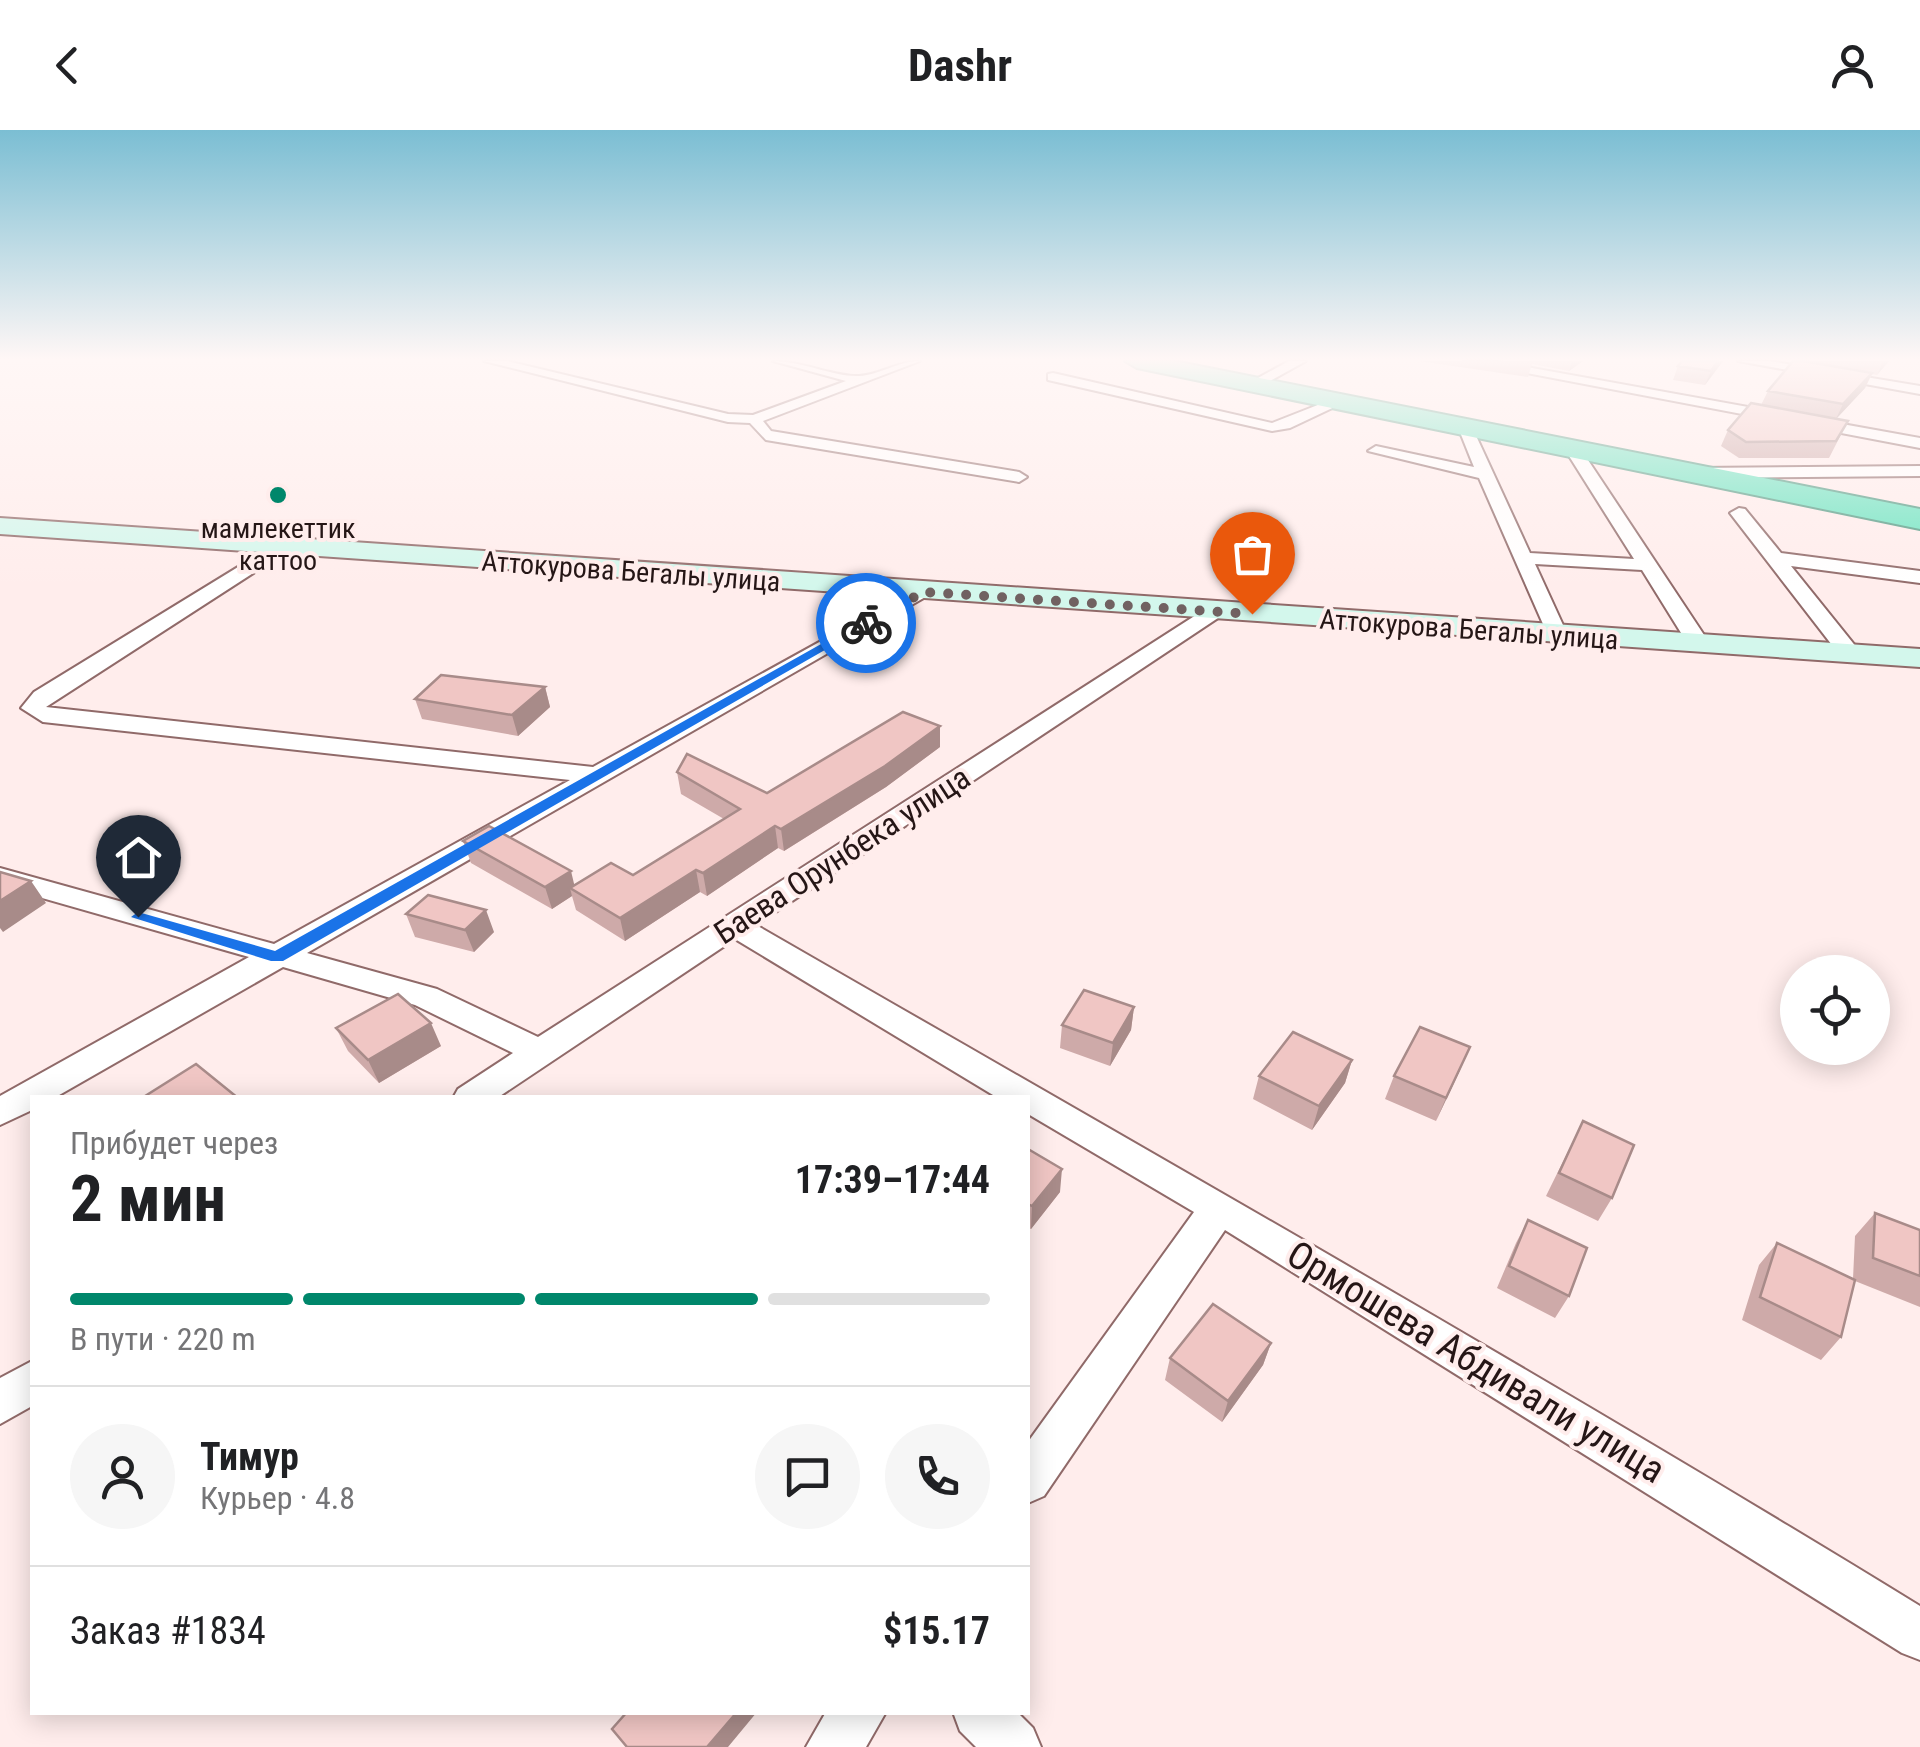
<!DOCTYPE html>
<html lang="ru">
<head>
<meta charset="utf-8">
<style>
  :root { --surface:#fff; --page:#f6f6f6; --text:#202124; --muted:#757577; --line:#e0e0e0; --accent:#00876b }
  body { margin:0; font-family:"Roboto Condensed",sans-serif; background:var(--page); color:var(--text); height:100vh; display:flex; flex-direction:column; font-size:38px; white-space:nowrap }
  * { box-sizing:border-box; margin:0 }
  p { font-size:32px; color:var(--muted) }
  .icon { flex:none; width:55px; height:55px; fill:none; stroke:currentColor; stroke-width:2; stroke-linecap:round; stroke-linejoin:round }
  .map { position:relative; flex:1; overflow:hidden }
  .drawer { position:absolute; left:30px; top:965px; width:1000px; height:620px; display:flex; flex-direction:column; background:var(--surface); border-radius:0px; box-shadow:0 5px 25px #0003 }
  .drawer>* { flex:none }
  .controls { position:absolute; left:1780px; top:825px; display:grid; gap:20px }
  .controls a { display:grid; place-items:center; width:110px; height:110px; border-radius:50%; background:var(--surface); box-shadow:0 5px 25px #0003; font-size:50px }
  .pin { position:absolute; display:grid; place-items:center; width:85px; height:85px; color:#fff; margin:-102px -42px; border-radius:50% 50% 50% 0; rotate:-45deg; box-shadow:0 0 10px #0007 }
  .pin .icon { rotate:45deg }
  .courier { position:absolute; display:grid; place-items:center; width:100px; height:100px; margin:-50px; border:8px solid #1a73e8; border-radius:50%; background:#fff; color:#222; box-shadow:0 2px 12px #0007 }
  .overview em { font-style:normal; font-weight:700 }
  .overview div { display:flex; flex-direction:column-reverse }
  .overview { display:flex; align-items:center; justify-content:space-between; height:170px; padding:0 40px }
  h1 { font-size:65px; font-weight:700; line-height:75px }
  .bar { display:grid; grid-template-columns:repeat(4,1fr); gap:15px 10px; align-content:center; height:120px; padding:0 40px }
  .bar i { height:12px; border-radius:8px; background:var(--line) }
  .bar .on { background:var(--accent) }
  .bar p { grid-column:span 4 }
  .line { display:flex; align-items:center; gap:25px; padding:0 40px; border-top:2px solid var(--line) }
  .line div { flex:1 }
  .round { display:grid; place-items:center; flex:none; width:105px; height:105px; border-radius:52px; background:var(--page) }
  header { display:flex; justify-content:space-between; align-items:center; height:130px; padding:0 40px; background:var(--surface); font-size:45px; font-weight:700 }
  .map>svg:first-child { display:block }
</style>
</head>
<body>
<header><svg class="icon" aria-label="back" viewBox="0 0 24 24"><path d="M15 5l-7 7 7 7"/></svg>Dashr<svg class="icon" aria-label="person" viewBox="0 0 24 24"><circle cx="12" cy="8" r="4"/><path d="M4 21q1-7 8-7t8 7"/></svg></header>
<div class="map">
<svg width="1920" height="1617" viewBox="0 0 1920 1617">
  <rect width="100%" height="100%" fill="#ffedec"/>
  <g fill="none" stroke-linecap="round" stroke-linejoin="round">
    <defs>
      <path id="street" d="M484,231H507L728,284L753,285L846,251L773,231C802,231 834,247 859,246C880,245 898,231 920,231L763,291L771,301L1019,342L1027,347L1019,352L766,310L750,293L728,292Z
        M1289,231H1306L1259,257L1247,254Z
        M1464,231H1493L1920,308V318Z
        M1738,231H1769L1920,256V264Z
        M1053,243L1272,293L1333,269L1345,272L1290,298L1272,301L1048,250V244Z
        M1465,293L1472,297L1530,423L1634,429L1564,318L1578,315L1710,514L1707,519H1691L1642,440L1535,434L1568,506L1564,510H1550L1479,348L1368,321L1376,316L1474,337L1458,297Z
        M1920,336V346L1695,348L1687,343L1695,338Z
        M1739,378L1745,379L1781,423L1920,441V453L1791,436L1861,523L1850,529L1842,528L1730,383Z
        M282,410L289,412V420L46,577L593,637L917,458L924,456L934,462L307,823L437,859L538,907L1207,478H1221V486L756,795C1146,1020 1537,1241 1920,1476V1530L1902,1523L1225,1100L1044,1366L1028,1373V1312L1194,1082L1028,984V968H998L735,809L497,968H453L458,959L513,923L415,875L283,837L54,968H32V980L0,995V966L249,827L0,756V738L274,814L570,650L43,592L21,578L34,562Z
        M32,1231V1276L0,1294V1248Z
        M826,1582H886L866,1617H806Z
        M953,1582H1017L1033,1598L1041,1617H976L960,1601Z"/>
      <path id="secondary" d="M0,388L1920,519V537L0,404Z"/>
      <path id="highway" d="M1125,231H1174L1920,379V399L1137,238Z"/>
    </defs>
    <use href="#street" stroke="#906a69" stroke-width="4"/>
    <use href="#secondary" stroke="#906a69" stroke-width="4"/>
    <use href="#highway" stroke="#549c85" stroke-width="4"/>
    <use href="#street" fill="#fff" fill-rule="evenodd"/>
    <use href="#secondary" fill="#d3f7ec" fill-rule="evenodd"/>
    <use href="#highway" fill="#6de4c1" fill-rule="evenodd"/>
  </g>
  <path fill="#ceaaa9" d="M1419,231H1583L1569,241L1532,234L1528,247Z
    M1682,231H1723L1705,255L1673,250L1678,236Z
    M1793,231H1889L1877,245L1872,244L1865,258L1836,289L1848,291L1829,328H1739L1721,316L1728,300L1761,275L1768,261Z
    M545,557L550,577L518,606L422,589L415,569Z
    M940,617L886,657L784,721L778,718L707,766L700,762L625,811L576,780L572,766L552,779L471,733L463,711L575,755L633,745L724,689L681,664L677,642L767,663Z
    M406,784L494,802L474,822L415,807Z
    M1134,877L1131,900L1110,936L1060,918L1062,895Z
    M336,898L441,916L379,953L348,921Z
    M1352,930L1345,953L1312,1000L1253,969L1259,946Z
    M1460,940L1436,991L1385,969L1394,946Z
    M1583,991L1612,1068L1598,1091L1546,1066Z
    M1028,1019L1060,1062L1031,1099L1028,1098Z
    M1875,1083L1920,1100V1177L1855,1151L1841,1207L1821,1230L1742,1190L1759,1135L1777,1113L1853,1149L1855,1106Z
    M1528,1090L1569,1166L1555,1188L1497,1158L1516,1113Z
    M1271,1213L1263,1235L1222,1292L1165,1250L1170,1228Z"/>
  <path fill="#a88b89" d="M1572,231H1583L1569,241Z
    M1718,231H1723L1705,255L1711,241Z
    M1884,231H1889L1877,245Z
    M1872,243L1865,258L1836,289L1843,274Z
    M545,557L550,577L518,606L512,585Z
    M940,596V617L886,657L784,721L781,699Z
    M775,696L778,718L707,766L703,743Z
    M696,740L700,762L625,811L620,788Z
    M571,741L576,762L570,758L572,766L552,779L545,757Z
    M31,751L46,773L3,802L0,798V771Z
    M486,780L494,802L474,822L465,800Z
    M1134,877L1131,900L1110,936L1113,913Z
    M431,893L441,916L379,953L368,930Z
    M1470,917L1460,940L1436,991L1446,968Z
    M1352,930L1345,953L1312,1000L1319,976Z
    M1062,1039L1060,1062L1031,1099L1032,1076Z
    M1271,1213L1263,1235L1222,1292L1228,1271Z
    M737,1582H757L728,1617H707Z"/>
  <path fill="#f0c6c4" stroke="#a88b89" stroke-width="2.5" d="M1682,231H1718L1711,241L1678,236Z
    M1793,231H1803L1872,243L1843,274L1768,261Z
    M1751,273L1848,291L1836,311L1746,312L1728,300Z
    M441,545L545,557L512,585L415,569Z
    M903,582L940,596L885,636L781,699L775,696L703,743L696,740L620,788L570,758L611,733L633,745L740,679L677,642L687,624L767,663Z
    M489,696L571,741L545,757L463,711Z
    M0,742L31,751L0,771Z
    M428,765L486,780L465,800L406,784Z
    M1084,860L1134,877L1113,913L1062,895Z
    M398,864L431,893L368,930L336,898Z
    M1420,897L1470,917L1446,968L1394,946Z
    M1293,902L1352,930L1319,976L1259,946Z
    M196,934L238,968H142Z
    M1583,991L1634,1015L1612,1068L1559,1043Z
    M1028,1019L1062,1039L1032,1076L1028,1074Z
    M1875,1083L1920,1100V1146L1873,1128Z
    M1528,1090L1587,1118L1569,1166L1509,1136Z
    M1777,1113L1855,1150L1841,1207L1760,1167Z
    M1213,1174L1271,1213L1228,1271L1170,1228Z
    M627,1582H737L707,1617H627L612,1599Z"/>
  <linearGradient id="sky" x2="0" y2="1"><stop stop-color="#7bbed3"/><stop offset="0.5" stop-color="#fff7f6"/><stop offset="1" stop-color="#fff7f6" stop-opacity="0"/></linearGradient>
  <rect width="1920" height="458" fill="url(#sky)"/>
  <path fill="#1a73e8" d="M862,491L872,493L283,831H271L131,787L138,782L275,821Z"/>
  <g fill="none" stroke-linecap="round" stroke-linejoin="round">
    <path stroke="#716161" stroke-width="10" stroke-dasharray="0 18" d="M866,493L924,462L1252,484"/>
  </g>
  <circle fill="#00876b" stroke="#ffedec" stroke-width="4" cx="278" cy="365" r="10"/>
  <g text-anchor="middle" stroke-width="8" stroke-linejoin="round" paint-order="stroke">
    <g font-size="28" fill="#251616" stroke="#ffedec">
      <text x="278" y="408">мамлекеттик<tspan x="278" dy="32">каттоо</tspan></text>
    </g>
    <g font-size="28" fill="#251616" stroke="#ffedec">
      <text transform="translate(631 441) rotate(4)" y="10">Аттокурова Бегалы улица</text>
      <text transform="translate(1469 499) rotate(4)" y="10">Аттокурова Бегалы улица</text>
    </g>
    <g font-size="32" fill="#251616" stroke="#ffedec">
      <text transform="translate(842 725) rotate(-33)" y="11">Баева Орунбека улица</text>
    </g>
    <g font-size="38" fill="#251616" stroke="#ffedec">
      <text transform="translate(1476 1232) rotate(31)" y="13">Ормошева Абдивали улица</text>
    </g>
  </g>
</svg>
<div class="controls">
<a><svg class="icon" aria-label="locate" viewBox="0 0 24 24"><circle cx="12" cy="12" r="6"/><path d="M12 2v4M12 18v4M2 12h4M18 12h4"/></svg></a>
</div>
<div class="pin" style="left:1252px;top:484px;background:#ea580c"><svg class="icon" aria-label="bag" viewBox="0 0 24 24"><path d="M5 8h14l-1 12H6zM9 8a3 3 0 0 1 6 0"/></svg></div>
<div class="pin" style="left:138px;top:787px;background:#1f2937"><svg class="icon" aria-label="home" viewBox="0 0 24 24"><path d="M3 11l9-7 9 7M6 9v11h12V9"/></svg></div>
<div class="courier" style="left:866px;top:493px"><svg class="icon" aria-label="bike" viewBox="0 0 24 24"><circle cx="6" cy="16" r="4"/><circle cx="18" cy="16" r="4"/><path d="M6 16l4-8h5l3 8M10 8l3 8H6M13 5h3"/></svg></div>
<section class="drawer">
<div class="overview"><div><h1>2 мин</h1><p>Прибудет через</p></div><em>17:39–17:44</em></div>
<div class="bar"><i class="on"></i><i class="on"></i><i class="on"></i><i></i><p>В пути · 220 m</p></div>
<div class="line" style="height:180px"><a class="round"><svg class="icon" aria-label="person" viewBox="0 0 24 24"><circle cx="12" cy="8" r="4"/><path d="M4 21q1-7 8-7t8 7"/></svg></a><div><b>Тимур</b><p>Курьер · 4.8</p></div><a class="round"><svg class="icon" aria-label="chat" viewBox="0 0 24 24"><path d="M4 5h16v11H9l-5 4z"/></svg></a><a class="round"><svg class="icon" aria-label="phone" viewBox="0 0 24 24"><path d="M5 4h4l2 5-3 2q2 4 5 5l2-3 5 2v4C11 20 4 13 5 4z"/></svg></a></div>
<div class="line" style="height:130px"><div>Заказ #1834</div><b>$15.17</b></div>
</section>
</div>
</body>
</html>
